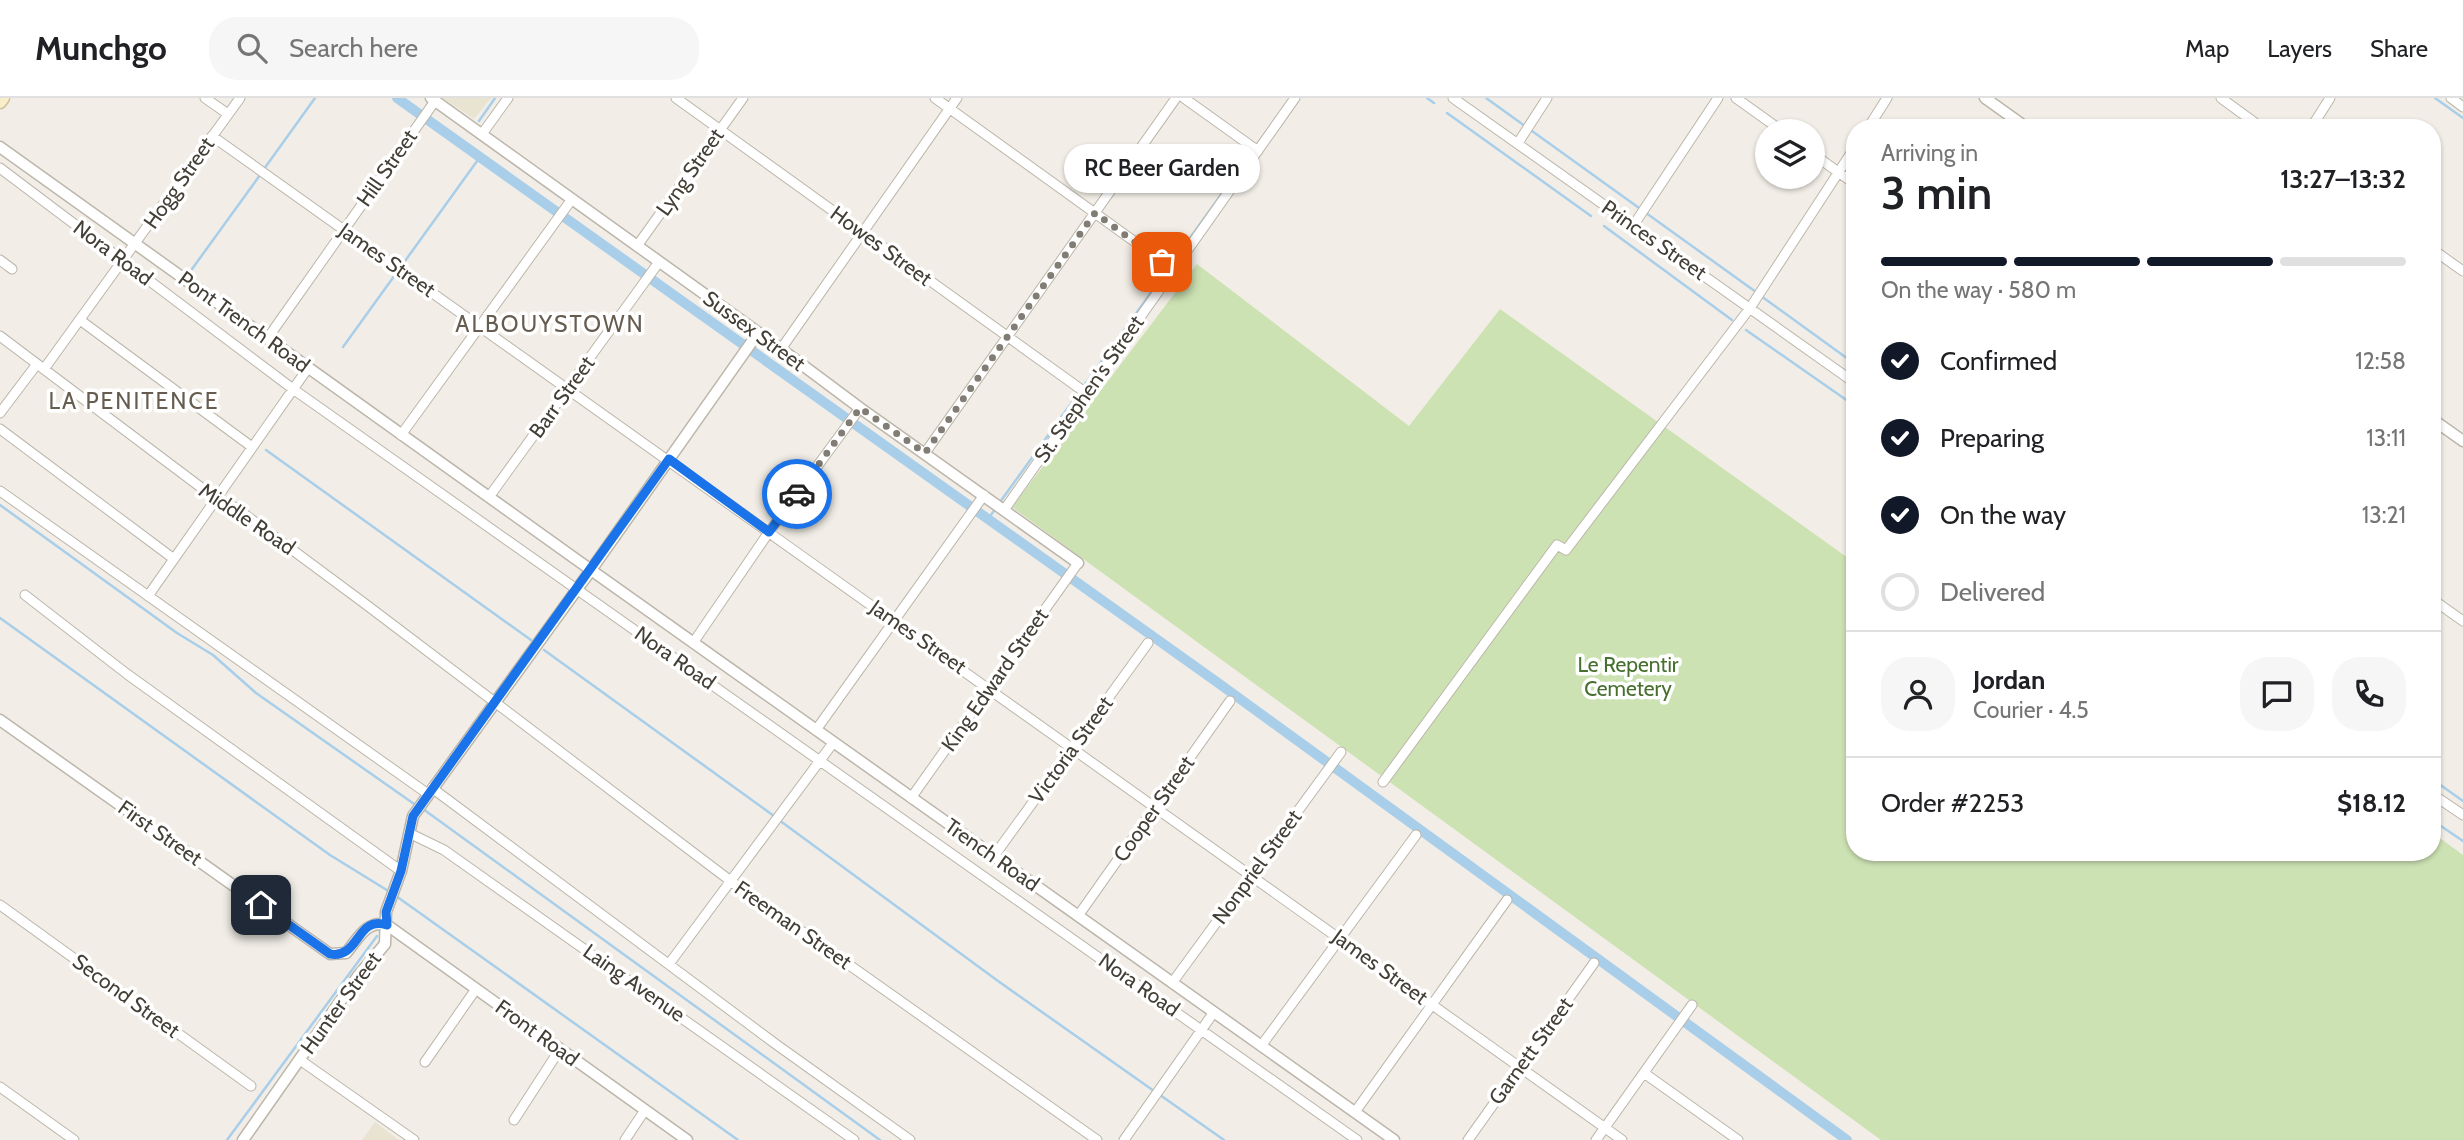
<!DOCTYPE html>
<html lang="en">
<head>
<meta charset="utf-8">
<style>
  :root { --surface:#fff; --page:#f6f6f6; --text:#202124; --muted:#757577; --line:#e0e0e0; --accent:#111827 }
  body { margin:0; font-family:Cabin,sans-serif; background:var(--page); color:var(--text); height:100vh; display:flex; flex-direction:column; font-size:26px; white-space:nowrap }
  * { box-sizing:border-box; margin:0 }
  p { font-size:23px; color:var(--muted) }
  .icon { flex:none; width:38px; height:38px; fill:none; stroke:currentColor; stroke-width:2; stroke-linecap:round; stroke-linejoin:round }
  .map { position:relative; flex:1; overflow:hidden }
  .drawer { position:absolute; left:1846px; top:21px; width:595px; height:742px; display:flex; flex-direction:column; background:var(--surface); border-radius:28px; box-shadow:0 2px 5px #0004 }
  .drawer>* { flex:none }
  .tools { position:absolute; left:1755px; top:21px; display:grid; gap:14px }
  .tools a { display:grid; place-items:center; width:70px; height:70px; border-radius:50%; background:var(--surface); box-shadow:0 2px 5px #0004; font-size:35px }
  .pin { position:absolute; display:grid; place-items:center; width:60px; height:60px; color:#fff; margin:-30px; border-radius:14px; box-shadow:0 4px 10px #0006 }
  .courier { position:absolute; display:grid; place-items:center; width:70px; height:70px; margin:-35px; border:5px solid #1a73e8; border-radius:50%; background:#fff; color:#222; box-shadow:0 2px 9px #0007 }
  .bubble { position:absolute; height:49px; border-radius:24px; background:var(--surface); box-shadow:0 2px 5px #0004; font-size:23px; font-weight:600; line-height:49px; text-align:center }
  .overview em { font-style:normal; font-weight:600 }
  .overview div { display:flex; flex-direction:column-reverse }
  .overview { display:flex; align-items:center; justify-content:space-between; height:119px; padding:0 35px }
  h1 { font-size:46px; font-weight:600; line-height:52px }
  .bar { display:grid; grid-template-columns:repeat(4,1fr); gap:10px 7px; align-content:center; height:84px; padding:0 35px }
  .bar i { height:9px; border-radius:5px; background:var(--line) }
  .bar .current { background:var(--accent) }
  .bar p { grid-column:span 4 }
  .line { display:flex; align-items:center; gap:18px; padding:0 35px; border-top:2px solid var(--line) }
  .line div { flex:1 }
  .round { display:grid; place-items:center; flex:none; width:74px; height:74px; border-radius:28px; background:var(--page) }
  ol { padding:0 35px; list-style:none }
  li { display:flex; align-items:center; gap:21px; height:77px }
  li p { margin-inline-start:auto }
  li .icon { padding:7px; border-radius:50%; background:var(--accent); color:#fff; stroke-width:4 }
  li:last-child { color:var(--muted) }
  li i { width:38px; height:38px; border:4px solid var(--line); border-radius:50% }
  header { display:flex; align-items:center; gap:42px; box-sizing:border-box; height:98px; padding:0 35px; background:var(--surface); border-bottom:2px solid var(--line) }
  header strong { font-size:33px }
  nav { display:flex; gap:38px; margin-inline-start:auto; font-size:24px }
  .search { width:490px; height:63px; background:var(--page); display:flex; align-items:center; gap:18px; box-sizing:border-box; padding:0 24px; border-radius:28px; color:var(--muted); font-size:26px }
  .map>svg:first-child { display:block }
</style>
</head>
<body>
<header>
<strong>Munchgo</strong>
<div class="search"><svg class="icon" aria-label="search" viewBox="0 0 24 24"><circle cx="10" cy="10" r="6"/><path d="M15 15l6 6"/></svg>Search here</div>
<nav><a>Map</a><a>Layers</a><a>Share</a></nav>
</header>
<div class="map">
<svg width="2463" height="1042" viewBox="0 0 2463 1042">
  <rect width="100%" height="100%" fill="#f2eee7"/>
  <path fill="#e9e3d2" d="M443,0H491L474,21Z
    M375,1024L399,1042H362Z"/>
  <path fill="#cde2b3" d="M1197,166L1409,328L1500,211L1855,465V754H2432L2433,735L2463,757V1042H1881L1012,409Z"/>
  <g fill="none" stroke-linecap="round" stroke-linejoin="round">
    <path stroke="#a8cee9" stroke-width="2.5" d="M1427,0L1434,5
      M1486,0L1756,194
      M2435,0L2463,20
      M1447,15L1591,118
      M479,23L495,0
      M264,71L315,0
      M1604,128L1732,222
      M1172,165L1286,6
      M187,178L260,77
      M1761,198L1855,266
      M1746,232L1855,308
      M343,249L480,59
      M266,352L531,542
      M1000,404L1168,171
      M0,407L177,535L213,557L256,595L417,708
      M988,421L996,410
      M0,520L330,757L390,794
      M544,552L774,718
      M2432,681L2463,703
      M423,711L880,1042
      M779,722L998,883L1154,993
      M2432,722L2463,743
      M396,798L738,1042
      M1160,997L1224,1042
      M227,1042L377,838"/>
    <path stroke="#a8cee9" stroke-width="10" d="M397,0L1221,587L1847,1042"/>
    <defs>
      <path id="minor" d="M205,0L228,16
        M676,0L1086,295
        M935,0L1174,172
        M1184,0L1258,53
        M1453,0L1855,285
        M1736,0L1782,33
        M2221,0L2262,30
        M2451,0L2463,9
        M1868,30L1887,0
        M2311,30L2330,0
        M482,36L508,0
        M212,38L1622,1042
        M1518,45L1547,0
        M1813,56L1855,86
        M0,70L293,291L1357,1042
        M1633,128L1718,0
        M637,148L743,0
        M2432,151L2463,173
        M0,162L12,171
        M80,222L252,349
        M0,238L211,397L236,410L364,505L732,784L1097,1042
        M267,241L435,3
        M781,251L957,0
        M44,271L240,0
        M0,315L37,266
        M0,331L174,461
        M401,337L572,101
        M925,355L1176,0
        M0,393L428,696
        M489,399L659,164
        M1004,412L1295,0
        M25,497L127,576L401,773
        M148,498L308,270
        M2432,501L2463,523
        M693,545L769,434L860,310
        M816,632L984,397
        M1383,684L1557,447L1566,452L1750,210L1855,49
        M432,690L777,947L910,1042
        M2432,696L2463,717
        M911,700L1078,465
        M409,735L444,752L854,1042
        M994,758L1148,545
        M0,807L251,988
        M1078,818L1230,603
        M669,866L833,645
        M1172,885L1341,654
        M1261,948L1416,737
        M300,962L414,1042
        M425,964L476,891
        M1644,975L1738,1042
        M0,989L74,1042
        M1355,1014L1507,802
        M514,1022L560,951
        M625,1042L645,1012
        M1124,1042L1214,914
        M1468,1042L1594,865
        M1596,1042L1692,907"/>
      <path id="tertiary" d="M431,0L781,251L860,310L1078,465
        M1985,0L2027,30
        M0,49L591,472L1394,1042
        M2432,321L2463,343
        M0,622L330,856L346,855C358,841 367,821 387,827L687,1042
        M243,1042L358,878L385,846L386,814L401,773L413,718L591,472L758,235"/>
      <path id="secondary" d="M0,4L3,0"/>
    </defs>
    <use href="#minor" stroke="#bcb6aa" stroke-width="11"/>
    <use href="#tertiary" stroke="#bcb6aa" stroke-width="13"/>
    <use href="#secondary" stroke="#cdc09a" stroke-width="15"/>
    <use href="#minor" stroke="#fff" stroke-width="9"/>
    <use href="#tertiary" stroke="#fff" stroke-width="10"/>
    <use href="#secondary" stroke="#f9eec9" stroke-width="12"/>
  </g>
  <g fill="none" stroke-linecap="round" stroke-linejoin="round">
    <path stroke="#817c74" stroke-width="7" stroke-dasharray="0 12.6" d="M797,396L860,310L925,355L1095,115L1162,164"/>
    <path stroke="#1a73e8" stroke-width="9" d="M261,807L330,856C360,861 356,817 387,827L386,814L401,773L413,718L669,361L769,434L797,396"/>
  </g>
  <g text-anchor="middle" stroke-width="7" stroke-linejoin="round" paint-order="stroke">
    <g font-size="21" fill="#443f36" stroke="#fff">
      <text transform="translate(387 70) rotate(-55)" y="7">Hill Street</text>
      <text transform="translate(690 74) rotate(-55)" y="7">Lyng Street</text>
      <text transform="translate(179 85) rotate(-55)" y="7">Hogg Street</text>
      <text transform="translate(1654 142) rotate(35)" y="7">Princes Street</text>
      <text transform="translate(881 148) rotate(36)" y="7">Howes Street</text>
      <text transform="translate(113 155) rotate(37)" y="7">Nora Road</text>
      <text transform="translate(387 162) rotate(35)" y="7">James Street</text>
      <text transform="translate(244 224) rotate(36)" y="7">Pont Trench Road</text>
      <text transform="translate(754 233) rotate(36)" y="7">Sussex Street</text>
      <text transform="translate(1089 291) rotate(-55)" y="7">St. Stephen's Street</text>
      <text transform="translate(562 299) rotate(-54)" y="7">Barr Street</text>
      <text transform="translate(247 421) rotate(34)" y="7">Middle Road</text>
      <text transform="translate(918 539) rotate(35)" y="7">James Street</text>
      <text transform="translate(675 560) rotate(35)" y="7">Nora Road</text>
      <text transform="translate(995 582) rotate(-55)" y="7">King Edward Street</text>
      <text transform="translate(1071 652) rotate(-54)" y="7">Victoria Street</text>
      <text transform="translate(1154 711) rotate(-55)" y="7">Cooper Street</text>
      <text transform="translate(160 735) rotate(35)" y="7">First Street</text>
      <text transform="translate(992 757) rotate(35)" y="7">Trench Road</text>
      <text transform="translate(1257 769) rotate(-54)" y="7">Nonpriel Street</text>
      <text transform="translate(793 827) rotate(35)" y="7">Freeman Street</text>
      <text transform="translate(1380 869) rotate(36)" y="7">James Street</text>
      <text transform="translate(634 885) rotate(35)" y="7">Laing Avenue</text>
      <text transform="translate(1139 887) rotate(35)" y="7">Nora Road</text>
      <text transform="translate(126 898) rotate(36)" y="7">Second Street</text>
      <text transform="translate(341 905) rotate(-54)" y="7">Hunter Street</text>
      <text transform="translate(537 935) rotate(36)" y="7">Front Road</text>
      <text transform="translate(1531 953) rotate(-54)" y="7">Garnett Street</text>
    </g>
    <g font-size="21" fill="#47702f" stroke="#fff">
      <text x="1628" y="574">Le Repentir<tspan x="1628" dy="24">Cemetery</tspan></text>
    </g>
    <g font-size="23" letter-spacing="2" fill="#665c4f" stroke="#fff">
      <text x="550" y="234">ALBOUYSTOWN</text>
      <text x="134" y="311">LA PENITENCE</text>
    </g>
  </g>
</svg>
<div class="tools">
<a><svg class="icon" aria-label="layers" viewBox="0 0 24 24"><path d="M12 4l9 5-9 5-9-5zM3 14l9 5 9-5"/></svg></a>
</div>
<div class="pin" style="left:1162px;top:164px;background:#ea580c"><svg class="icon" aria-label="bag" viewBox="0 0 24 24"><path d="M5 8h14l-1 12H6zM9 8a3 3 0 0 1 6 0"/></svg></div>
<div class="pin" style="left:261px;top:807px;background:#1f2937"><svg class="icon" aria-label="home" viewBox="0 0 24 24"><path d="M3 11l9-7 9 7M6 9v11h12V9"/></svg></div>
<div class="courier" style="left:797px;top:396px"><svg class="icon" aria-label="car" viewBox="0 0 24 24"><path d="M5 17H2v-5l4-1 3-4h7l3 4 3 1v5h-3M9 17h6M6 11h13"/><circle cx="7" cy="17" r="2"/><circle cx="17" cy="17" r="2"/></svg></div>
<div class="bubble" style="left:1064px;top:46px;width:196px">RC Beer Garden</div>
<section class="drawer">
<div class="overview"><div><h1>3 min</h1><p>Arriving in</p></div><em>13:27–13:32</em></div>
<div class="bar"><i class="current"></i><i class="current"></i><i class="current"></i><i></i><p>On the way · 580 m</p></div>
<ol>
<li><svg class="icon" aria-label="check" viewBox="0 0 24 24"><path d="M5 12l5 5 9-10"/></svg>Confirmed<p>12:58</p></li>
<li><svg class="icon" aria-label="check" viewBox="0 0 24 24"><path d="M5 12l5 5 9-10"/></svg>Preparing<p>13:11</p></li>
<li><svg class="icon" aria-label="check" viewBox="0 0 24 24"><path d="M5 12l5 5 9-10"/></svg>On the way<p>13:21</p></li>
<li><i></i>Delivered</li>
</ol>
<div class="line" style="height:126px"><a class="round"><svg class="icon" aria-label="person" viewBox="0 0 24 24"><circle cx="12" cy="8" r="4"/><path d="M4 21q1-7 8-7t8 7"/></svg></a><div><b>Jordan</b><p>Courier · 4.5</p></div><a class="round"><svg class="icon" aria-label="chat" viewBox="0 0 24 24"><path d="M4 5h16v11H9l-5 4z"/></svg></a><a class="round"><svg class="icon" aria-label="phone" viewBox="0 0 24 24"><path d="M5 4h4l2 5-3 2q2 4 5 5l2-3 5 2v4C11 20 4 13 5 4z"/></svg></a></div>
<div class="line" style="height:91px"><div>Order #2253</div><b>$18.12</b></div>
</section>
</div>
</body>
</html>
